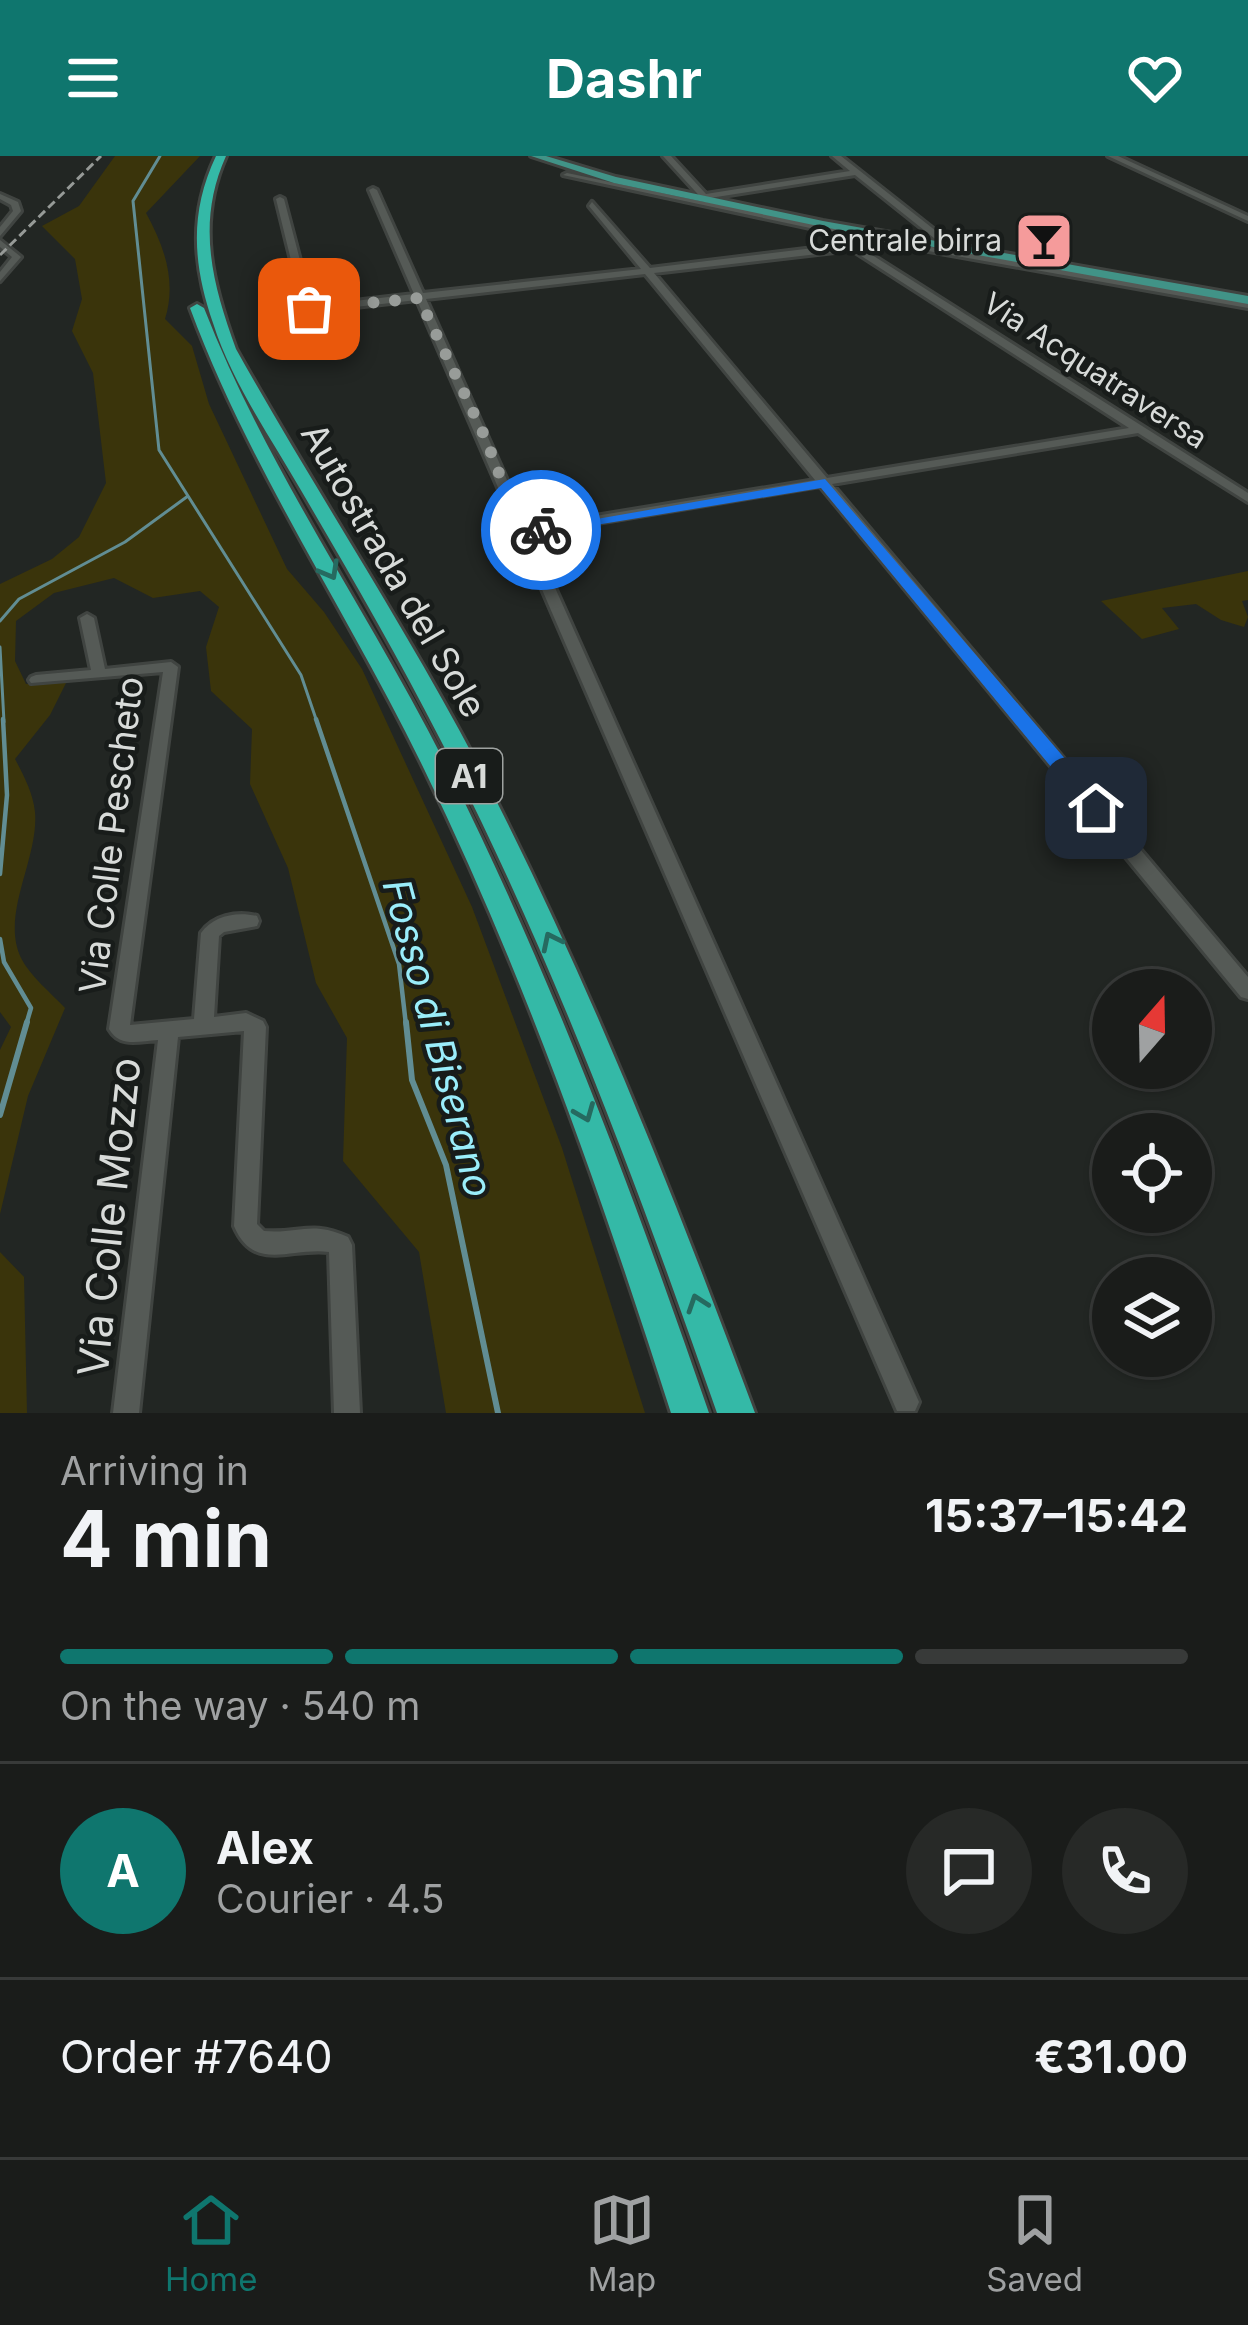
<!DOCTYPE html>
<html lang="en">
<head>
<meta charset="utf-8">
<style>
  :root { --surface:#1a1c1a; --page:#272927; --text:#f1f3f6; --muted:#9fa1a2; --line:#383a39; --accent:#0f766e }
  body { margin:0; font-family:Inter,sans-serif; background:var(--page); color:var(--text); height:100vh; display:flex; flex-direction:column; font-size:45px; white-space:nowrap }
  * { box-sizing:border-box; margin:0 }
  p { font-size:39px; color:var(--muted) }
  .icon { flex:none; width:66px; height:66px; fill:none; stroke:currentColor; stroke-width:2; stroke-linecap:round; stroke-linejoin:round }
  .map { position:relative; height:1257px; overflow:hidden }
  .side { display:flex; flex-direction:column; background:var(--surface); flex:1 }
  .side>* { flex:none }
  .needle { width:78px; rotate:20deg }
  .fabs { position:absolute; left:1092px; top:813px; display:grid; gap:24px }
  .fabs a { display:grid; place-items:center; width:120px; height:120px; border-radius:50%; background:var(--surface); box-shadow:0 3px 9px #0004,0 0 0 3px var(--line); font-size:60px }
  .pin { position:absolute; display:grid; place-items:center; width:102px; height:102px; color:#fff; margin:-51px; border-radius:24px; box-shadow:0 6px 18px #0006 }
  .courier { position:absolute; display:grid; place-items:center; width:120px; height:120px; margin:-60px; border:9px solid #1a73e8; border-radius:50%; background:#fff; color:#222; box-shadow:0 3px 15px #0007 }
  .summary em { font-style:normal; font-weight:700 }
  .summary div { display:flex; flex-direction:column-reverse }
  .summary { display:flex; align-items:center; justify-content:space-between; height:204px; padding:0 60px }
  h1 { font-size:78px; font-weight:700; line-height:90px }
  .bar { display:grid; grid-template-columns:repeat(4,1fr); gap:18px 12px; align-content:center; height:144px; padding:0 60px }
  .bar i { height:15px; border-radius:9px; background:var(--line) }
  .bar .selected { background:var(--accent) }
  .bar p { grid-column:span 4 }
  .line { display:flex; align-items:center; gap:30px; padding:0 60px; border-top:3px solid var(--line) }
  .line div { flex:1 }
  .round { display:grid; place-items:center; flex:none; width:126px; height:126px; border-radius:63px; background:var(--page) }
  header { display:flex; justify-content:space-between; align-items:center; height:156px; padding:0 60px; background:var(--accent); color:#fff; font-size:54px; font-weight:700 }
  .tab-bar { display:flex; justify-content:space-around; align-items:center; height:168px; border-top:3px solid var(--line); background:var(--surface); font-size:33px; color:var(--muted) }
  .tab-bar a { display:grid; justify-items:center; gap:6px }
  .tab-bar .selected { color:var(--accent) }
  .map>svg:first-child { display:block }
</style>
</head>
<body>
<header><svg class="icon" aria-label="menu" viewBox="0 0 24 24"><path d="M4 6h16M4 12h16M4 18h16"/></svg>Dashr<svg class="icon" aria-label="heart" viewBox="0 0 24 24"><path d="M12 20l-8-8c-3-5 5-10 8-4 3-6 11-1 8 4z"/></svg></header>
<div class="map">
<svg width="1248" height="1257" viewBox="0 0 1248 1257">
  <rect width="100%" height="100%" fill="#222623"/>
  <path fill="#3a340b" d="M115,0H200L146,57C164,90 177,125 165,163L192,190L209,248L287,413L324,456L362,513L472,751L562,992L645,1257H446L419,1096L343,1005L347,882L316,827L288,712L250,628L252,573L211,535L206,491L219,451L200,435L153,442L114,422L54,437L16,465L15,505L26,528L66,527L50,559L15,603C24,620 33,637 35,656C39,703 0,758 21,802C30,820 51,837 65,852L28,940L0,1058V894L11,871L0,856V428L52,403L79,381L106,327L93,217L72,175L82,143L75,103L42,70L79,50Z
    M1248,415V444L1242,445L1248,461L1244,471L1221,464L1196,448L1162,452L1179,473L1142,483L1101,445Z
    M0,1096L24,1121L27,1257H0Z"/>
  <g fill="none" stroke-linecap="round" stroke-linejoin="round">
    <path stroke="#618d93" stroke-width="3" d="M160,0L133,45L159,294L301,519L317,566
      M0,465L19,443L125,386L188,340
      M0,491L4,566"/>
    <path stroke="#618d93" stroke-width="4.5" d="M316,563L399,808L406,869
      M0,718L7,639L3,563
      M0,783L4,806L31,852L26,869"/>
    <path stroke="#618d93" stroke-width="6" d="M406,866L412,924L446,1009L498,1257
      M0,959L27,866"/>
    <defs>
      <path id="minor" d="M663,0H671L706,38L850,15L832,0H841L955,90L953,94L1248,146V152L884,87L861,92L1248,337V346L1138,277L832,328L1248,821V843L1241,841L820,330L531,378L915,1237L919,1246L915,1255H897L417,144L311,156L303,153L276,43L280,41L284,43L312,150L414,138L369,34L373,32L377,34L423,137L641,113L589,50L592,46L650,112L871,85L563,19L567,17L705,46ZM855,19L949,94L897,85L901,82L897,79L884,82L707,46L710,42ZM852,94L1129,272L827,322L654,117ZM645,118L815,324L528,371L426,143Z
        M1108,0H1118L1248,60V65Z
        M0,38L18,46L21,55L0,80V71L13,55L11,49L0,43Z
        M0,84L21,101L0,125V116L12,101L0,91Z
        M87,458L94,462L105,513L171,506L178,511L130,869L194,863L201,777C213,760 236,755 257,760L259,765L257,770L224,776L219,780L214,861L246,857L263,865L266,871L257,1068L264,1075C300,1078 311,1064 348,1081L352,1089L360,1257H334L329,1096C290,1091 254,1117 234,1070L244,875L178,881L139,1257H113L158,884C139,885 120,892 109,873L163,516L31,527L29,524L31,521L36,519L91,514L80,462Z"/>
      <path id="major" d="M531,0H546L616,21L823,65L1248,140V148L823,71L614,27Z"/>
      <path id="highway" d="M216,0H226C196,67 212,127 236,193C315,334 404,468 479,611C587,819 673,1037 755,1257H717C637,1028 552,799 440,583C397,499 350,418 302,336C271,282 232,227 213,167C193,109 189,57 216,0Z
        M197,148L204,152C268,316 372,460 450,617C553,823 634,1039 709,1257H671C601,1038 525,820 424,613C349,458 250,314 190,152Z"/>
    </defs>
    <use href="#minor" stroke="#404441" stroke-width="6"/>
    <use href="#major" stroke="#404441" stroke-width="6"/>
    <use href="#highway" stroke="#404441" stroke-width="6"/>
    <use href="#minor" fill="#555a56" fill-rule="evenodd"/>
    <use href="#major" fill="#419387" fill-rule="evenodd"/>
    <use href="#highway" fill="#34b9a7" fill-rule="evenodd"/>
    <path stroke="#969a97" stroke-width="3" stroke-dasharray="9 4.5" stroke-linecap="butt" d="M0,99L101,0"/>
  </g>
  <defs><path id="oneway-chevron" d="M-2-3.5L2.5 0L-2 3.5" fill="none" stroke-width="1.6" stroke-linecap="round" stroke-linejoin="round" transform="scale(3)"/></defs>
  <g stroke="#266a60">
    <use href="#oneway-chevron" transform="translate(330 415) rotate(61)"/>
    <use href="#oneway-chevron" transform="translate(551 785) rotate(-116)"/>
    <use href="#oneway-chevron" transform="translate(585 957) rotate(68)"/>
    <use href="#oneway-chevron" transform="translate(697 1147) rotate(-109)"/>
  </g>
  <path fill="#1a73e8" d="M825,323L1103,647V657H1089L821,332L541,378L534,374Z"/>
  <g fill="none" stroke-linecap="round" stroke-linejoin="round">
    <path stroke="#989c99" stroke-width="12" stroke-dasharray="0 21.6" d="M309,153L419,142L485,281L522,376L541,374"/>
  </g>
  <defs>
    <symbol id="bar-square" viewBox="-11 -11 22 22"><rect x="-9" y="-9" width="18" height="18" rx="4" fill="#f59b9b" stroke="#181c1a"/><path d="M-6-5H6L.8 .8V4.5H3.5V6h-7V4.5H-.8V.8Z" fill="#111"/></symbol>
  </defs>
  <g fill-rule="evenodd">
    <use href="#bar-square" x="1011" y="52" width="66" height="66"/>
  </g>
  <g text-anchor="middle" stroke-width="9" stroke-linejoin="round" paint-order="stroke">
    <g font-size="30" fill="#d8dbd9" stroke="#181c1a" text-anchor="end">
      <text x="1002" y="95">Centrale birra</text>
    </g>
    <g font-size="30" fill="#d8dbd9" stroke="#181c1a">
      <text transform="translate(1095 215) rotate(33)" y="10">Via Acquatraversa</text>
    </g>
    <rect fill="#181c1a" stroke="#9ea2a0" stroke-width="3" x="436" y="593" width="66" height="54" rx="9"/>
    <g font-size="33" font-weight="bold" fill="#d8dbd9">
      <text x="469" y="632">A1</text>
    </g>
    <g font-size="36" fill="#d8dbd9" stroke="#181c1a">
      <text transform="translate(394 414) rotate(60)" y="13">Autostrada del Sole</text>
      <text transform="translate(111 679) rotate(-83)" y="13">Via Colle Pescheto</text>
    </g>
    <g font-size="39" font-style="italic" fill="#9aedfa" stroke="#181c1a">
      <text transform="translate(438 882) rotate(75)" y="14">Fosso di Biserano</text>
    </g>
    <g font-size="42" fill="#d8dbd9" stroke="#181c1a">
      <text transform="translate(109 1061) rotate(-84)" y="15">Via Colle Mozzo</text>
    </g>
  </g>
</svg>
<div class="fabs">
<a><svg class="needle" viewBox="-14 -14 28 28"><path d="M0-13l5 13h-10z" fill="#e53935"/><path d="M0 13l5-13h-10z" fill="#9fa1a2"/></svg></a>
<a><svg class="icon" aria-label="locate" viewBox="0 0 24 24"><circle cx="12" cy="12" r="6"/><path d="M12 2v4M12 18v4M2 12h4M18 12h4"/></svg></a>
<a><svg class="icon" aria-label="layers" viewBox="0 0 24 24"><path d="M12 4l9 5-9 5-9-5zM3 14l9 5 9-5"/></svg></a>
</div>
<div class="pin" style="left:309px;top:153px;background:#ea580c"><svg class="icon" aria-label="bag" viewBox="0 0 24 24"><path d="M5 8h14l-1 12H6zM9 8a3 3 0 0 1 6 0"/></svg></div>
<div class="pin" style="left:1096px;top:652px;background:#1f2937"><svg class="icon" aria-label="home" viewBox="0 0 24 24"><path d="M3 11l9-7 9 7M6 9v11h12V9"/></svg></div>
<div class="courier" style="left:541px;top:374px"><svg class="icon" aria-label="bike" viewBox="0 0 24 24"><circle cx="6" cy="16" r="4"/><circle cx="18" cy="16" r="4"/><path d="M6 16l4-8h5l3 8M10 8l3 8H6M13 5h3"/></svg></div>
</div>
<section class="side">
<div class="summary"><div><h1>4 min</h1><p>Arriving in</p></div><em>15:37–15:42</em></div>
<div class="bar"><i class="selected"></i><i class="selected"></i><i class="selected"></i><i></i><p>On the way · 540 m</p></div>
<div class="line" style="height:216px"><b class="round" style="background:var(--accent);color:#fff">A</b><div><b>Alex</b><p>Courier · 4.5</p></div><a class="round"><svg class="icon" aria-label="chat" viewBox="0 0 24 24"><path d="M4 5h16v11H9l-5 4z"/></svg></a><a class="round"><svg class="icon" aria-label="phone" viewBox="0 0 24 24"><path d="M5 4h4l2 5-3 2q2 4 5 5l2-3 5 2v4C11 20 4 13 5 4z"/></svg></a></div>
<div class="line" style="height:156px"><div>Order #7640</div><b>€31.00</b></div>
</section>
<nav class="tab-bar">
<a class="selected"><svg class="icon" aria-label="home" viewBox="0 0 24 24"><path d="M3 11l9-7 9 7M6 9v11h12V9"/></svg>Home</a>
<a><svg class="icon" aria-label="map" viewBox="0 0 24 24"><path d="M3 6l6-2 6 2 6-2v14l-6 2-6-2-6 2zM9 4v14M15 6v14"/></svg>Map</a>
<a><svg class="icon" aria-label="saved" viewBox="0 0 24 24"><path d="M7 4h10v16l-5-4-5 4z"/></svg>Saved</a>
</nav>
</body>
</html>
